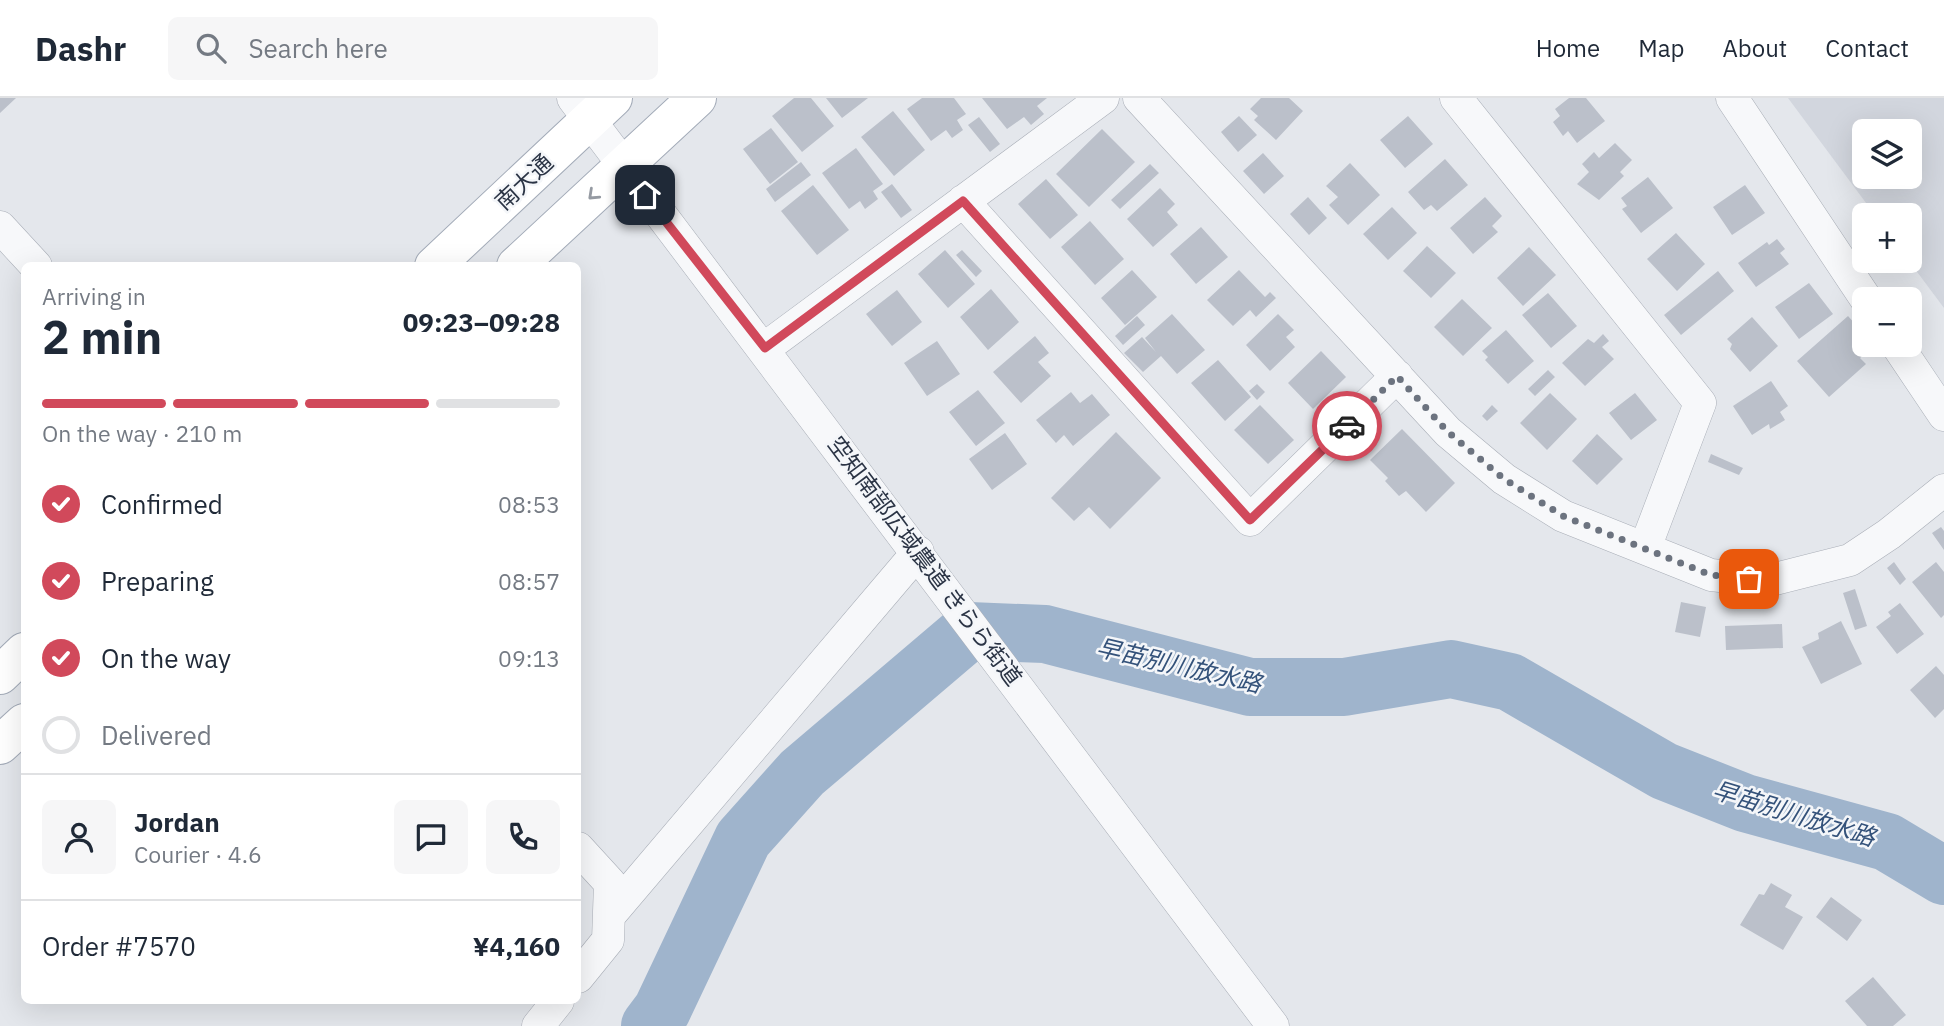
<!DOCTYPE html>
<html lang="en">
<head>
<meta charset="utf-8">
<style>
  :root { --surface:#fff; --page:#f6f6f7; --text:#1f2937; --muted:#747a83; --line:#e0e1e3; --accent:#d1495b }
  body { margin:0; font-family:"IBM Plex Sans","Noto Sans JP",sans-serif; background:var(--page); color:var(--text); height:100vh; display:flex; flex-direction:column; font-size:26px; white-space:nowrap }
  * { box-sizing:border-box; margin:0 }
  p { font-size:23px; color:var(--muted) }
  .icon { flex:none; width:38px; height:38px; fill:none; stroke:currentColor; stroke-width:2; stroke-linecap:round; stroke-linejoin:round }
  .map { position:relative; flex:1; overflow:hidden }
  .details { position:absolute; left:21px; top:164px; width:560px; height:742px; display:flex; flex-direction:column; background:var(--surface); border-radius:10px; box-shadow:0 7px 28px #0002 }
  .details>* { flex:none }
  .fabs { position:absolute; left:1852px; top:21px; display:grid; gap:14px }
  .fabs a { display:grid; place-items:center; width:70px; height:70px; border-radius:10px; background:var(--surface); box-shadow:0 7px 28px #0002; font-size:35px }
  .pin { position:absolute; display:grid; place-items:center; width:60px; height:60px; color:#fff; margin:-30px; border-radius:14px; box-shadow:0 4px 10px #0006 }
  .courier { position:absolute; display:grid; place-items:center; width:70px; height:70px; margin:-35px; border:5px solid #d1495b; border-radius:50%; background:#fff; color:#222; box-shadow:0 2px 9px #0007 }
  .head em { font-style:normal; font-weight:700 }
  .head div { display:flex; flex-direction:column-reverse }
  .head { display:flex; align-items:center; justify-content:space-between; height:119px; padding:0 21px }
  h1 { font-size:46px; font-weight:700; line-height:52px }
  .bar { display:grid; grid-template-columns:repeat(4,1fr); gap:10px 7px; align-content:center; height:84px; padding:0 21px }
  .bar i { height:9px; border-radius:5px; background:var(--line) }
  .bar .current { background:var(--accent) }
  .bar p { grid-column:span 4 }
  .line { display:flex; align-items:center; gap:18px; padding:0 21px; border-top:2px solid var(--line) }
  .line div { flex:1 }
  .round { display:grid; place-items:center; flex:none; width:74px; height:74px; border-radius:10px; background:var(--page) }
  ol { padding:0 21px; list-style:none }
  li { display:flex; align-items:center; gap:21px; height:77px }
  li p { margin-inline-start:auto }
  li .icon { padding:7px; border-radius:50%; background:var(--accent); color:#fff; stroke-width:4 }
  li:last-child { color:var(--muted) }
  li i { width:38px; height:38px; border:4px solid var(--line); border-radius:50% }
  header { display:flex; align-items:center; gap:42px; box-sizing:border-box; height:98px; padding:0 35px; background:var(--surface); border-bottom:2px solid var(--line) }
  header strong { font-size:33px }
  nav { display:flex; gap:38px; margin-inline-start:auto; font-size:24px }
  .search { width:490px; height:63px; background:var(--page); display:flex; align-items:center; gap:18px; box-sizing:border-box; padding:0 24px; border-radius:10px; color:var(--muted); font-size:26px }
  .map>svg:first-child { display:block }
</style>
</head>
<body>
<header>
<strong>Dashr</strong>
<div class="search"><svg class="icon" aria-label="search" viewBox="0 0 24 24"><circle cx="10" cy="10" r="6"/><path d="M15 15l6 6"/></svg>Search here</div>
<nav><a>Home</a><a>Map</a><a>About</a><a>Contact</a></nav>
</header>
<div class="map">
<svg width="1944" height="928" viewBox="0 0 1944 928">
  <rect width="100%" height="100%" fill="#e4e7ec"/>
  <path fill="#d2d6de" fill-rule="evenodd" d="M1788,0H1944V210L1909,163V117H1875ZM1864,33H1909V79H1864Z"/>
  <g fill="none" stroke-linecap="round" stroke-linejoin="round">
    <path stroke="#9fb4cc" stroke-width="58" d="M650,928L662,912L743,741L802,675L969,533L1045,536L1250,589H1344L1451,571L1510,584L1664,673L1745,705L1887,744L1944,778"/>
  </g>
  <path fill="#bbc0ca" d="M0,0H16L0,15Z
    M794,0H811L834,28L802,54L772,18Z
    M826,0H868L842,20Z
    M922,0H954L966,16L957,22L963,32L952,40L946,32L931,43L907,11Z
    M982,0H1047L1037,8L1044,16L1031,27L1024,19L1007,31Z
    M1261,0H1289L1303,13L1276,42L1254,22L1258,18L1250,11Z
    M1569,0H1586L1605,23L1577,45L1568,33L1563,38L1553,24L1560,18L1555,11Z
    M893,13L925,52L894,78L861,39Z
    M1239,18L1257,37L1238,54L1221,34Z
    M1408,18L1433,46L1405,70L1380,42Z
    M979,19L1000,46L990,54L968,27Z
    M771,30L798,64L770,86L743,51Z
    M1102,31L1135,64L1089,109L1056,76Z
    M1615,45L1632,62L1620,74L1624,78L1599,102L1577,86L1589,74L1582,66L1594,54L1599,60Z
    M856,50L883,86L873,93L878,101L865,111L860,103L849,111L822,75Z
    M1263,55L1284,78L1264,96L1243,73Z
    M1445,61L1468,87L1437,113L1431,107L1424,112L1408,94Z
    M801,64L811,77L775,104L766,91Z
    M1350,65L1380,97L1348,127L1329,107L1338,99L1326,88Z
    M1150,66L1159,75L1120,111L1111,102Z
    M1648,79L1673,110L1641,135L1622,111L1627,108L1621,100Z
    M1046,81L1078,117L1050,141L1018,106Z
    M892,86L912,112L901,120L881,94Z
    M813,87L849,132L817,157L781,113Z
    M1745,87L1765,115L1732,137L1713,109Z
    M1160,90L1175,106L1167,114L1178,127L1153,149L1127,121Z
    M1308,99L1327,120L1309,137L1290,116Z
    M1485,99L1502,118L1492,128L1498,134L1473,156L1450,130Z
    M1392,109L1417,135L1388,162L1363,136Z
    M1090,123L1124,161L1095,187L1061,149Z
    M1201,129L1228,159L1196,186L1170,156Z
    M1676,135L1705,166L1677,193L1647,161Z
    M1777,141L1785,151L1780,155L1789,166L1756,189L1738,165L1767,144L1769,147Z
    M1427,148L1456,175L1431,200L1403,173Z
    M1529,149L1556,177L1523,208L1497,180Z
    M945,152L975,186L948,210L918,176Z
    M962,152L982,173L976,179L956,157Z
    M1132,172L1157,199L1125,227L1101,200Z
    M1239,172L1265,199L1270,194L1276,200L1256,219L1250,212L1233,228L1207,202Z
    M1718,173L1734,193L1681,237L1664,217Z
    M1809,185L1833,216L1799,241L1775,209Z
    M991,191L1019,224L988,252L960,219Z
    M897,192L922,224L892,248L866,216Z
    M1548,195L1577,228L1551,250L1522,217Z
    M1462,201L1492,230L1463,258L1434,229Z
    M1172,216L1205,252L1177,276L1161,258L1143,274L1124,255L1142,239L1156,254L1145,240Z
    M1278,216L1294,232L1286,239L1295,249L1270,273L1246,247Z
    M1137,218L1145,227L1123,247L1115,238Z
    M1848,218L1864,236V247H1875L1860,260L1866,266L1829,299L1797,263Z
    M1752,219L1778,248L1750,274L1730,251L1732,246L1727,241Z
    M1506,232L1534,263L1508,286L1485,262L1488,259L1482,253Z
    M1603,236L1609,243L1602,249L1614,261L1585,288L1562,265L1588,241L1594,245Z
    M1035,238L1049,255L1038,264L1051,278L1021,305L993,274Z
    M937,243L960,276L927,298L904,265Z
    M1321,253L1346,279L1313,311L1288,285Z
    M1218,262L1251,299L1225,323L1191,285Z
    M1548,272L1555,279L1535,298L1528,291Z
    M1771,283L1788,308L1780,314L1785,322L1770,331L1769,326L1752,337L1733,308Z
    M1257,286L1265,294L1257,302L1249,293Z
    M978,292L1005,325L976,348L949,314Z
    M1071,294L1080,305L1092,296L1110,317L1073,348L1064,337L1056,345L1036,322Z
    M1550,295L1577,321L1547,352L1520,325Z
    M1635,295L1657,322L1631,342L1609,315Z
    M1260,307L1294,342L1268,366L1234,332Z
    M1492,307L1498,313L1487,323L1482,318Z
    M1402,331L1455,385L1426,414L1406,393L1399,398L1385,383L1388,380L1370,362Z
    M1116,334L1161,380L1110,431L1089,409L1074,423L1051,400Z
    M1005,335L1027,366L992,392L969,361Z
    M1597,336L1623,361L1597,387L1572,363Z
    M1711,356L1743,370L1739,377L1708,364Z
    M1941,429L1944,433V452L1932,435Z
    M1894,464L1906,481L1900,487L1887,470Z
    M1936,464L1944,474V517L1941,520L1912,484Z
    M1855,491L1867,528L1855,532L1843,495Z
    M1681,504L1706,509L1700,539L1675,534Z
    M1900,505L1924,536L1897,556L1876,529L1891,518L1888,514Z
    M1841,523L1862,566L1821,586L1802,549L1819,541L1818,535Z
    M1782,526L1783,550L1726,552L1725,528Z
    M1936,568L1944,577V611L1935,620L1910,592Z
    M1771,785L1792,797L1785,809L1803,819L1783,852L1740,827L1759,796L1764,797Z
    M1831,799L1862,822L1847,843L1816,819Z
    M1873,879L1906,917L1893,928H1867L1845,903Z"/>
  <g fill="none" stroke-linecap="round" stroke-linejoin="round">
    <defs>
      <path id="minor" d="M573,0L1273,928
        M1139,0L1448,334L1504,381L1563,418L1711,477L1767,483L1850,462L1889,436L1944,392
        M1456,0L1700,305L1645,450
        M1732,0L1866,201
        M963,103L1250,422L1397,278
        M0,129L36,168
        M1897,247L1944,317
        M765,250L1103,0
        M578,750L610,785L608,842L578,879
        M609,818L918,454
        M538,928L558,903"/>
      <path id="major" d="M434,168L613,0
        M516,168L697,0
        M0,577L24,554
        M0,647L24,625"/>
    </defs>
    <use href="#minor" stroke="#a9aeb7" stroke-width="33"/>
    <use href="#major" stroke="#a3abb8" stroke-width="40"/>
    <use href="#minor" stroke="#f7f8fa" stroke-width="32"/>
    <use href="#major" stroke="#fff" stroke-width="38"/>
  </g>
  <defs><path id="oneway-chevron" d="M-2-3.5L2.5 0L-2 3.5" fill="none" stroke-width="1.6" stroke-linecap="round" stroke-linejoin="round" transform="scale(1.75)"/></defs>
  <use stroke="#959aa2" href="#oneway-chevron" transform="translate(593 97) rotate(137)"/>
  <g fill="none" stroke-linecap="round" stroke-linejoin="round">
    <path stroke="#6c737f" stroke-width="7" stroke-dasharray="0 12.6" d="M1347,328L1397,278L1448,334L1504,381L1563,418L1711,477L1749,481"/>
    <path stroke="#d1495b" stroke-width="9" d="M645,97L765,250L963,103L1250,422L1347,328"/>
  </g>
  <g text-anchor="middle" stroke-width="5" stroke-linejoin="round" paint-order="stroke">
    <g font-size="23" fill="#2b3445" stroke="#f4f6f9">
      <text transform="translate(524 84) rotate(-43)" y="8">南大通</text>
      <text transform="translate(925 463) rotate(53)" y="8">空知南部広域農道 きらら街道</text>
    </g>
    <g font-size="24" font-style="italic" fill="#34527a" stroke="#f4f6f9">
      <text transform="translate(1179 568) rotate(13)" y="8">早苗別川放水路</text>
      <text transform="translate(1794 716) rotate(17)" y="8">早苗別川放水路</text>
    </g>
  </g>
</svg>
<div class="fabs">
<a><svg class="icon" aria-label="layers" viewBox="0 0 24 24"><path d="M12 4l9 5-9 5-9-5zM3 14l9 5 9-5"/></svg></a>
<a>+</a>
<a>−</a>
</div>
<div class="pin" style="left:1749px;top:481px;background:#ea580c"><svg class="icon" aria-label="bag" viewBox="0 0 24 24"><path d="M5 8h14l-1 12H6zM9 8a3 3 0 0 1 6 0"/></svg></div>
<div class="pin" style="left:645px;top:97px;background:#1f2937"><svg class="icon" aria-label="home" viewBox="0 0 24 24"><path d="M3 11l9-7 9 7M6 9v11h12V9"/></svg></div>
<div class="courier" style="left:1347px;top:328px"><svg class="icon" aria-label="car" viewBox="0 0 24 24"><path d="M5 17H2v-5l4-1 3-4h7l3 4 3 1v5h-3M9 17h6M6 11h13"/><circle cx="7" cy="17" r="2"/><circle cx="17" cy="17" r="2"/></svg></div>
<section class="details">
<div class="head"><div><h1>2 min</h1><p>Arriving in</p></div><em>09:23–09:28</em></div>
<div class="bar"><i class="current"></i><i class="current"></i><i class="current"></i><i></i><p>On the way · 210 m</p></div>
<ol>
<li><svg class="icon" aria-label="check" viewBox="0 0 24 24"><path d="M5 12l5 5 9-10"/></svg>Confirmed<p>08:53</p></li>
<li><svg class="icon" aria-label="check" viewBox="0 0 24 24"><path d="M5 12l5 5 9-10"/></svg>Preparing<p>08:57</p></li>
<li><svg class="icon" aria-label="check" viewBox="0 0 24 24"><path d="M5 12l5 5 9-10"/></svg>On the way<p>09:13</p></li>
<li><i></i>Delivered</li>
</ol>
<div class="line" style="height:126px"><a class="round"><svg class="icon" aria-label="person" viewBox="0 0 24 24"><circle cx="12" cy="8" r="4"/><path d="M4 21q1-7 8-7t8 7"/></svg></a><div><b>Jordan</b><p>Courier · 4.6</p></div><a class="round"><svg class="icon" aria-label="chat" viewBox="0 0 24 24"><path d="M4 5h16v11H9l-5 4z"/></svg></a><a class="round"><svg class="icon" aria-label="phone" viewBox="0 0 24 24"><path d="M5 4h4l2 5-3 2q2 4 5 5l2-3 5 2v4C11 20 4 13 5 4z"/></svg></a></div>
<div class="line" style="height:91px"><div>Order #7570</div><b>¥4,160</b></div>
</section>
</div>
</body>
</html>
